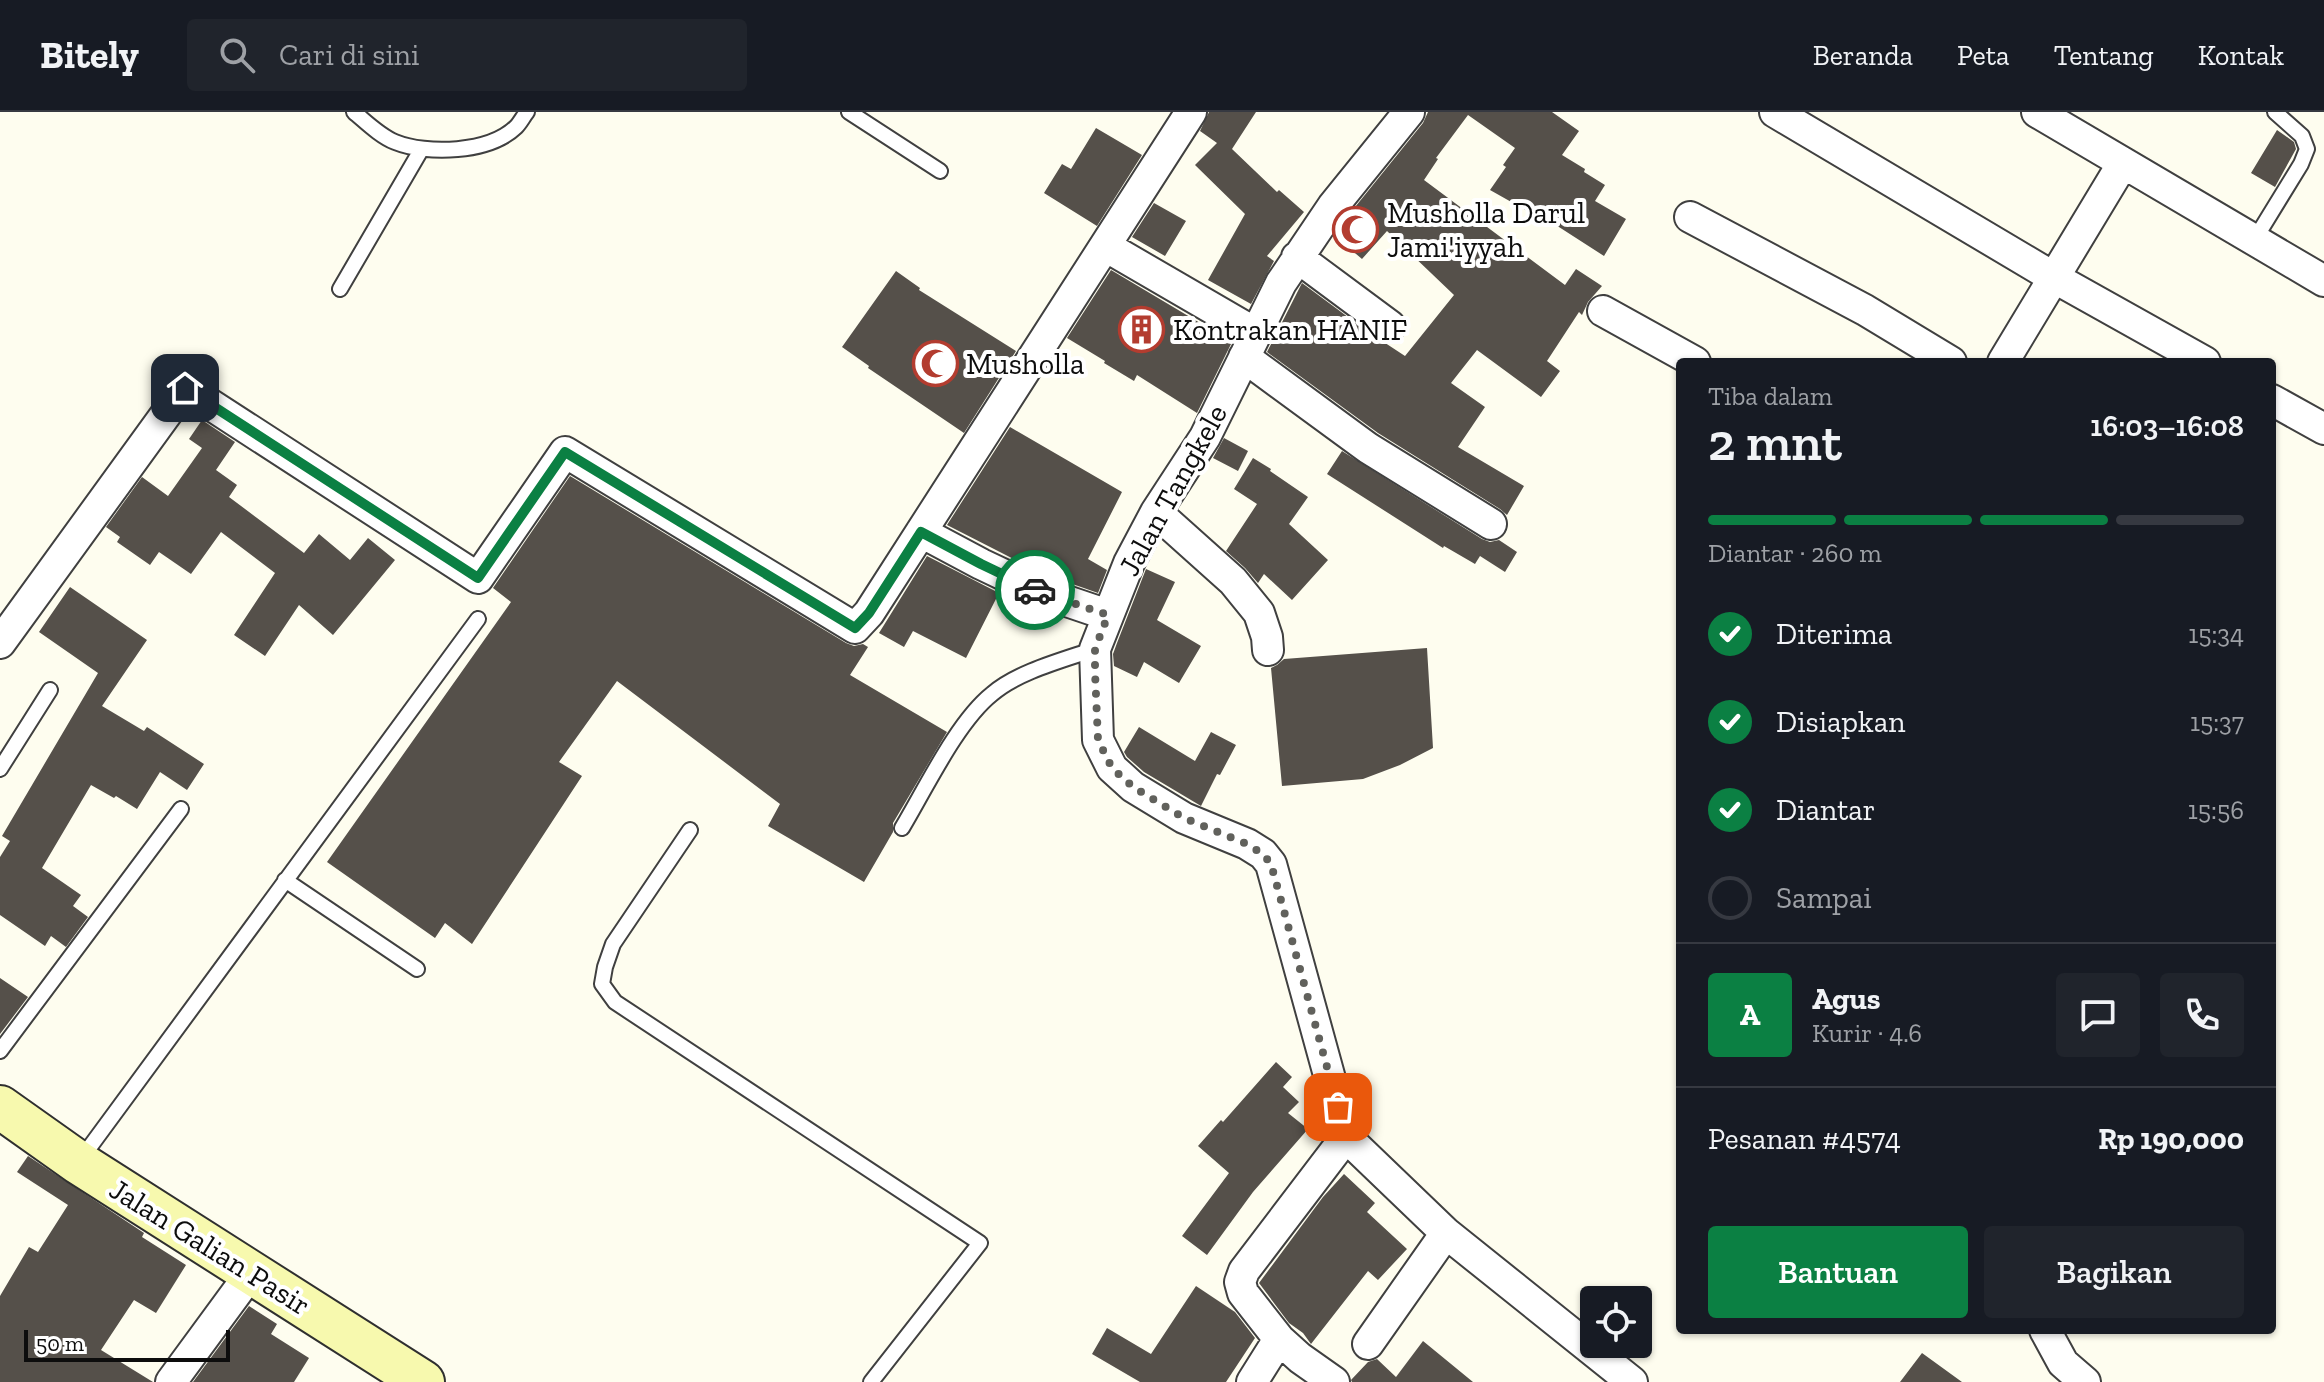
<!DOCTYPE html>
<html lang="id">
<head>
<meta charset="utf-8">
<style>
  :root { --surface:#171b24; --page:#20242c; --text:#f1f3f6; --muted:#9ea1a6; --line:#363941; --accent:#0b8043 }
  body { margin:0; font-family:"Zilla Slab",serif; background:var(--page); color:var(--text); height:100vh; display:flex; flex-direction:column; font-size:30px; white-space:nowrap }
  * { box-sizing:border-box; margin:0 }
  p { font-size:26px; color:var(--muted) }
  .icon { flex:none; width:44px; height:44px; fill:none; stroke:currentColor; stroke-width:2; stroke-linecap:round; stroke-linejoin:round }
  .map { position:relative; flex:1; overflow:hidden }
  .panel { position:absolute; left:1676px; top:246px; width:600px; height:976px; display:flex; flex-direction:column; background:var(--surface); border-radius:8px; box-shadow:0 2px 6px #0004 }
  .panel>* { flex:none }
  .fabs { position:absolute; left:1580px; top:1174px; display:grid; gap:16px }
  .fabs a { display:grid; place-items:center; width:72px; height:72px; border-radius:8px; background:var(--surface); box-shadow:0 2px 6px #0004; font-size:40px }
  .scale { position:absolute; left:24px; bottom:20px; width:206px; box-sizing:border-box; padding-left:8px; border:4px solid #0d0d0d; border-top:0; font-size:22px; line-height:28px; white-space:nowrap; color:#0d0d0d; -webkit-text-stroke:6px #fff; paint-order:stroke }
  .pin { position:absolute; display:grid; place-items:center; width:68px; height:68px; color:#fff; margin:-34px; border-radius:16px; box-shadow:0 4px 12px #0006 }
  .courier { position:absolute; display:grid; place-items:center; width:80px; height:80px; margin:-40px; border:6px solid #0b8043; border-radius:50%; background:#fff; color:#222; box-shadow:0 2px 10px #0007 }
  .headline em { font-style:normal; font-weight:600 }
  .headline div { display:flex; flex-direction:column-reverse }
  .headline { display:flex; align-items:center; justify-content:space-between; height:136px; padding:0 32px }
  h1 { font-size:52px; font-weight:600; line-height:60px }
  .bar { display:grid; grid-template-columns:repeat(4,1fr); gap:12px 8px; align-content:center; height:96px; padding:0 32px }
  .bar i { height:10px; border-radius:6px; background:var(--line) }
  .bar .selected { background:var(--accent) }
  .bar p { grid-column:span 4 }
  .line { display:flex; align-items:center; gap:20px; padding:0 32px; border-top:2px solid var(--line) }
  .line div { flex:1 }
  .round { display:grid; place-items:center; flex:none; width:84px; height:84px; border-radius:8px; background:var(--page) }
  ol { padding:0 32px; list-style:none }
  li { display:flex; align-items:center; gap:24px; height:88px }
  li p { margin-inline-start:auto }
  li .icon { padding:8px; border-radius:50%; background:var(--accent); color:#fff; stroke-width:4 }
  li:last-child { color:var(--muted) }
  li i { width:44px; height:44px; border:4px solid var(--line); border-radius:50% }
  .primary-button { display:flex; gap:16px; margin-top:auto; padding:16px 32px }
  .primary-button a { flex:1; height:92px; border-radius:8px; background:var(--accent); color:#fff; font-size:32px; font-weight:600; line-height:92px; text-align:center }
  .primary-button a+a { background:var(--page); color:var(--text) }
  header { display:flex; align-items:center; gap:48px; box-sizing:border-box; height:112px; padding:0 40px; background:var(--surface); border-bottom:2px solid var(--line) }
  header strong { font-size:38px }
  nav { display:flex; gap:44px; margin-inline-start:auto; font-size:28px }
  .search { width:560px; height:72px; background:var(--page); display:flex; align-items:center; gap:20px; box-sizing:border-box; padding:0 28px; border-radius:8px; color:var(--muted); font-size:30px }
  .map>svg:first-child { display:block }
</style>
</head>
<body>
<header>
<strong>Bitely</strong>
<div class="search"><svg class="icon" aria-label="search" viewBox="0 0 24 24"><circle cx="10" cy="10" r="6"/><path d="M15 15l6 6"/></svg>Cari di sini</div>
<nav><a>Beranda</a><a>Peta</a><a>Tentang</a><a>Kontak</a></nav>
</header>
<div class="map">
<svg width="2324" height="1270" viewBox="0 0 2324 1270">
  <rect width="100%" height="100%" fill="#fefdef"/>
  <path fill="#55504a" d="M1209,0H1256L1232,37L1277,80L1279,78L1304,100L1267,144L1274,149L1251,192L1208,168L1245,102L1195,53L1217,31L1200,19Z
    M1428,0H1552L1579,19L1562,43L1585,57L1584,60L1605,73L1595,89L1626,107L1604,144L1531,97L1529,100L1490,78L1506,55L1503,53L1515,36L1468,3L1436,46L1438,47L1424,68L1565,173L1576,157L1602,174L1588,190L1582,203L1579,200L1547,249L1560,259L1541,285L1477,238L1451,271L1485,295L1458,335L1524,374L1507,403L1500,397L1378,321L1267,240L1302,171L1356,211L1368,223L1370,221L1405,244L1454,183L1387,119L1362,147L1335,124L1347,105L1423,11Z
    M1096,16L1142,43L1097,114L1044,81L1062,52L1071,57Z
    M2277,18L2294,30L2296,37L2275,75L2251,61Z
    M1154,91L1186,109L1165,144L1132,125Z
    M1111,158L1232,230L1197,301L1137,263L1134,269L1104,251L1105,249L1067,226Z
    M896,159L920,176L919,178L1016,239L964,321L868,256L869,254L842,235Z
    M202,308L235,330L216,358L237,373L229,385L304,441L319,422L350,448L368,426L395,448L333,523L299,493L265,544L234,523L275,461L221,420L191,462L159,440L150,453L117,430L120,425L106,415L142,365L168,384L202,336L189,327Z
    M1010,315L1122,380L1088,447L1107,458L1098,481L1064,469L1043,457L1041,461L947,413Z
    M1224,326L1248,339L1238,359L1213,346Z
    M1342,339L1482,427L1490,430L1499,428L1517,440L1505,460L1480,444L1475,452L1444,434L1443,436L1327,362Z
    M1253,346L1271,357L1270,359L1308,385L1289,412L1328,448L1292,488L1264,462L1258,471L1245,456L1226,439L1257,392L1234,377Z
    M570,364L846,531L854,534L863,532L868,535L850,563L947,620L893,711V720L864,770L768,714L780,692L617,569L559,650L582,664L472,832L445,811L435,826L327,750L511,490L493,476Z
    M927,444L999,481L966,546L913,519L904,535L879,521Z
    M1146,457L1175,470L1157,508L1201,534L1179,571L1144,550L1137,565L1114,554L1113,542L1117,531Z
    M70,475L147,528L102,594L144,619L147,615L204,652L187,678L160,660L137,697L116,684L114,686L91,673L42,756L81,783L73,794L88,805L66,835L51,824L45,834L0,803V745L10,729L2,724L98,561L39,520Z
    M1427,536L1433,636L1400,653L1363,667L1282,674L1271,556L1277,553L1284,547Z
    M1139,615L1195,649L1211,620L1236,633L1220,663L1217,662L1201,694L1144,660L1127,645L1124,640Z
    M0,866L28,885L0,922Z
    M1276,950L1292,965L1283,975L1299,990L1288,1001L1308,1017L1253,1080L1207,1143L1182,1124L1229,1061L1198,1034L1221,1008L1223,1010Z
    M28,1044L144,1121L142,1125L186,1153L156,1201L134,1188L101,1238L153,1270H0V1184L29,1135L38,1140L68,1093L17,1060Z
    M1344,1062L1375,1091L1367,1100L1407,1137L1378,1168L1368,1159L1311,1232L1303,1221L1289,1211L1259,1171L1323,1085Z
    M1196,1174L1235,1200L1255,1226L1226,1270H1140L1092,1242L1107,1216L1151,1242Z
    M249,1194L277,1212L271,1222L309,1246L294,1270H193Z
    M1423,1229L1473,1270H1352L1351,1268L1368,1250L1377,1247L1396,1265Z
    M1922,1241L1962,1270H1900Z"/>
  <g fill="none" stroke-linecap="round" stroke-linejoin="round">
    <defs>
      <path id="lane" d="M354,0C366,10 380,24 395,30C427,43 489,41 516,15C520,11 523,5 527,0
        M849,0L940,59
        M2255,127L2301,52L2307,37L2302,24L2275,0
        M340,177L421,38
        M0,657L50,578
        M902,716C926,676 957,610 992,582C1017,560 1063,548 1095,537
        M690,718L613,832L605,855L602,872L615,890L980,1131L871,1270
        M285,768L417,857
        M0,939L181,697
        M81,1047L478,507"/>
      <path id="street" d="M1775,0L2053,165L2205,250
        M2037,0L2324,169
        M1690,105L1865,198L1951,250
        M1107,135L1255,221
        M1297,145L1390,214
        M1603,199L1695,250
        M1244,245L1368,336L1491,412
        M2003,250L2123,51
        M2272,288L2324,317
        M1156,400L1233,469L1259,501L1267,525L1268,538
        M921,420L981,452L1040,480L1108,503
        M0,531L185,276L478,466L565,340L855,516L869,501L1191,0
        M1346,1025L1446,1121L1632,1270
        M2045,1218L2063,1251L2085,1270
        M1279,1227L1300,1246L1334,1270
        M1368,1232L1446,1121
        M171,1270L251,1161
        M1252,1270L1279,1227L1243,1181L1240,1170L1244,1159L1346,1025L1271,752L1263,742L1247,732L1184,706L1133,675L1112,656L1098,628L1095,537L1129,451L1156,400L1205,325L1281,171L1333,94L1409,0"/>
      <path id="secondary" d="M0,995L79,1051L423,1270"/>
    </defs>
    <use href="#lane" stroke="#404040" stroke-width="18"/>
    <use href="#street" stroke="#404040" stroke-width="34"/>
    <use href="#secondary" stroke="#2f2f2f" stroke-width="46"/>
    <use href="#lane" stroke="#fff" stroke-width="14"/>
    <use href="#street" stroke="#fff" stroke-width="30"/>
    <use href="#secondary" stroke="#f7f9ae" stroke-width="42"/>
  </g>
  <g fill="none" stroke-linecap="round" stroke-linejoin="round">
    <path stroke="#61615c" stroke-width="8" stroke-dasharray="0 14.4" d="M1035,478L1108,503L1095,537V560L1098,628L1112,656L1133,675L1184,706L1247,732L1263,742L1271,752L1338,995"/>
    <path stroke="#0b8043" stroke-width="10" d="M185,276L478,466L565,340L855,516L869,501L921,420L981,452L1035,478"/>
  </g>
  <defs>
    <symbol id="mosque-ring" viewBox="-11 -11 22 22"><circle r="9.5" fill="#fff" stroke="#b33c2f" stroke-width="1.5"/><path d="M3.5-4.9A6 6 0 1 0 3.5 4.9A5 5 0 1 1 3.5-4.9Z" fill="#b33c2f"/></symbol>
    <symbol id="building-ring" viewBox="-11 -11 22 22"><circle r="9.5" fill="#fff" stroke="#b33c2f" stroke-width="1.5"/><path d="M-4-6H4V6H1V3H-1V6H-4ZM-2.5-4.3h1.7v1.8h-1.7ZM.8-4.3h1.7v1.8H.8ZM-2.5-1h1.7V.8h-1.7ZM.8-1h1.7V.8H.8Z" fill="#b33c2f"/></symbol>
  </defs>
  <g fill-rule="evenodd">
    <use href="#mosque-ring" x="1330" y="92" width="51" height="51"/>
    <use href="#building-ring" x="1116" y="192" width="51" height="51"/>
    <use href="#mosque-ring" x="910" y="226" width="51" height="51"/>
  </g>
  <g text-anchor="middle" stroke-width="8" stroke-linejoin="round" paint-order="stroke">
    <g font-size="30" fill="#0d0d0d" stroke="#fff" text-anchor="start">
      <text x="1387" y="111">Musholla Darul<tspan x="1387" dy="34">Jami'iyyah</tspan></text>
      <text x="1173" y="228">Kontrakan HANIF</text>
      <text x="966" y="262">Musholla</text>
    </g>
    <g font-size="30" fill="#0d0d0d" stroke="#fff">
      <text transform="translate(1173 378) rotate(-61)" y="10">Jalan Tangkele</text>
      <text transform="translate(210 1135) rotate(32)" y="10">Jalan Galian Pasir</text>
    </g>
  </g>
</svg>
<div class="fabs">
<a><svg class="icon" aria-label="locate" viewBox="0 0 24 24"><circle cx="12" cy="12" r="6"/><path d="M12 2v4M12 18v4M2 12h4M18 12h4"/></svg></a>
</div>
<div class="scale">50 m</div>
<div class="pin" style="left:1338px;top:995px;background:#ea580c"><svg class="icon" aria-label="bag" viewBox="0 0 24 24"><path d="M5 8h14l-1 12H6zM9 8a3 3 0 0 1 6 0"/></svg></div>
<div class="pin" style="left:185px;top:276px;background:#1f2937"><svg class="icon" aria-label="home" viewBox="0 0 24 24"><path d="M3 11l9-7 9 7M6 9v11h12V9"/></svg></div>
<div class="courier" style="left:1035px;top:478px"><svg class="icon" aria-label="car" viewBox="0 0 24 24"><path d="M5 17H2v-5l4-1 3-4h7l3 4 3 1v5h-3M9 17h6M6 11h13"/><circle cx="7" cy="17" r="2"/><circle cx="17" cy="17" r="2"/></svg></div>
<section class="panel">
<div class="headline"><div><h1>2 mnt</h1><p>Tiba dalam</p></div><em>16:03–16:08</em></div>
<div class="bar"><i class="selected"></i><i class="selected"></i><i class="selected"></i><i></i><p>Diantar · 260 m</p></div>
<ol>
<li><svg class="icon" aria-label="check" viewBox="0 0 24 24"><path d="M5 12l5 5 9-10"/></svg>Diterima<p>15:34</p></li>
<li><svg class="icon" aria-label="check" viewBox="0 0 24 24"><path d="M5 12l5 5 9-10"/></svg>Disiapkan<p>15:37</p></li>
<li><svg class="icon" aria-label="check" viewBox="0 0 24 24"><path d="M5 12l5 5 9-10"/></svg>Diantar<p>15:56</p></li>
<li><i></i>Sampai</li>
</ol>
<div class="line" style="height:144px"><b class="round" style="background:var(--accent);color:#fff">A</b><div><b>Agus</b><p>Kurir · 4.6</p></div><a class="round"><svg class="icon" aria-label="chat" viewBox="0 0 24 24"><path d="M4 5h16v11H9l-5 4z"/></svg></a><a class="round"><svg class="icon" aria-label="phone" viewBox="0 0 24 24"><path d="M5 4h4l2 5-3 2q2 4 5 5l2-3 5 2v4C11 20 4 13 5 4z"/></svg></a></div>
<div class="line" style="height:104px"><div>Pesanan #4574</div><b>Rp 190,000</b></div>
<div class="primary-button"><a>Bantuan</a><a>Bagikan</a></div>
</section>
</div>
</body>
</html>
